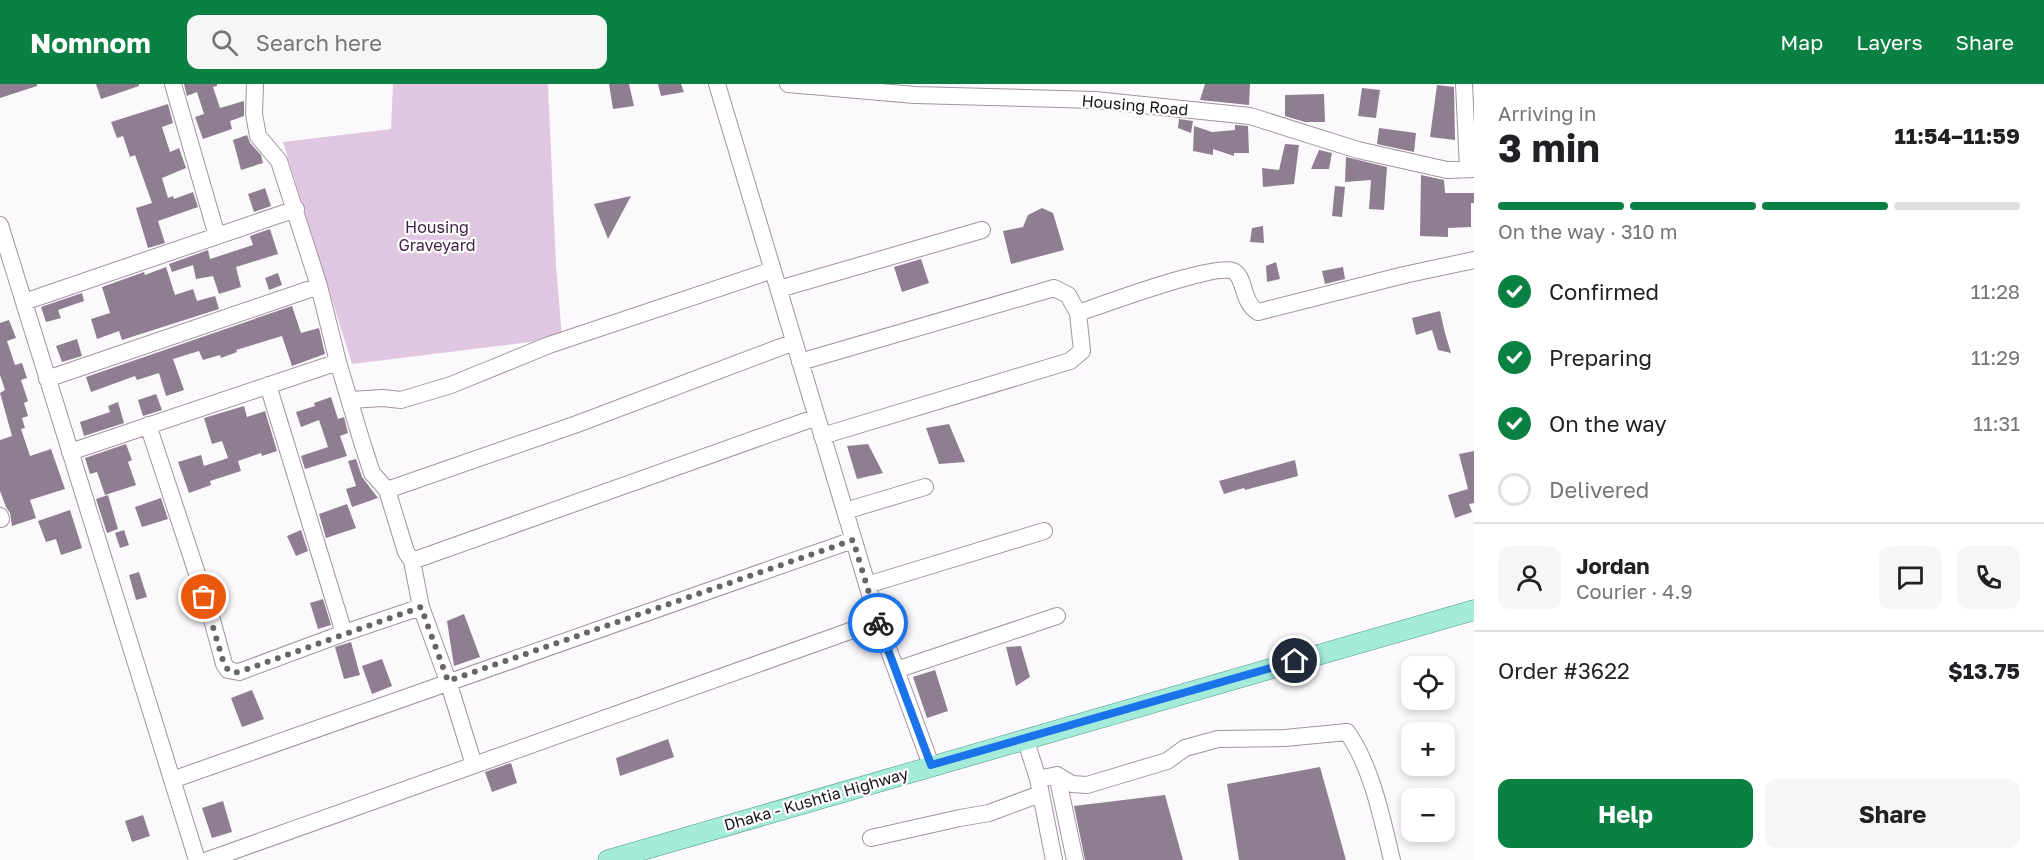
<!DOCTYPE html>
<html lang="en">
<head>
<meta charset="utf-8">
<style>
  :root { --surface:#fff; --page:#f6f6f6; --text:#202124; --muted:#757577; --line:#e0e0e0; --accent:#0b8043 }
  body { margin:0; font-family:"Golos Text",sans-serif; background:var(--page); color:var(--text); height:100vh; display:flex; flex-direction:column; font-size:22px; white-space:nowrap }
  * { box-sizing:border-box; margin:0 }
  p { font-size:20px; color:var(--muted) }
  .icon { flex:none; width:33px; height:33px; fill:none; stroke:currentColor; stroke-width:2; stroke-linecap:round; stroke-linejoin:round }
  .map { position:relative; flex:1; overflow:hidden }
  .panel { display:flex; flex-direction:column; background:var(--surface); width:570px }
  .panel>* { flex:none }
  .tools { position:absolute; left:1401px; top:572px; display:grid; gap:12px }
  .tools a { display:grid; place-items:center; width:54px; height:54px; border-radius:12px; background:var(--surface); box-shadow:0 3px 9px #0003; font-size:30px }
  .pin { position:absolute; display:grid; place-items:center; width:51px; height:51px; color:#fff; margin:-26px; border:3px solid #fff; border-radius:50%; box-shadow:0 2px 6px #0007 }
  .courier { position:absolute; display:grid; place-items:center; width:60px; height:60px; margin:-30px; border:4px solid #1a73e8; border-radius:50%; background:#fff; color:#222; box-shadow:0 2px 8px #0007 }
  .overview em { font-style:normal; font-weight:700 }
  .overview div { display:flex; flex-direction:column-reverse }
  .overview { display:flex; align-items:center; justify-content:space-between; height:102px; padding:0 24px }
  h1 { font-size:39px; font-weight:700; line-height:45px }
  .bar { display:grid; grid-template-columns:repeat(4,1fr); gap:9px 6px; align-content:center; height:72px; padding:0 24px }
  .bar i { height:8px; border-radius:4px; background:var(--line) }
  .bar .on { background:var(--accent) }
  .bar p { grid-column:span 4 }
  .line { display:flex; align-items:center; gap:15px; padding:0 24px; border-top:2px solid var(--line) }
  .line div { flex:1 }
  .round { display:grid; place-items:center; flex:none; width:63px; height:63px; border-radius:12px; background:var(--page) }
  ol { padding:0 24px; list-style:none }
  li { display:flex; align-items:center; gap:18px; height:66px }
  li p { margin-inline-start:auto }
  li .icon { padding:6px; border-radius:50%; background:var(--accent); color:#fff; stroke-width:4 }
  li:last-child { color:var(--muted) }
  li i { width:33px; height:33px; border:3px solid var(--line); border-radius:50% }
  .cta { display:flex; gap:12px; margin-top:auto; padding:12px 24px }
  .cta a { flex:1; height:69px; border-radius:12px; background:var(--accent); color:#fff; font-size:24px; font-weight:700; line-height:69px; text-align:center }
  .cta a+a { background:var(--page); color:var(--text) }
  header { display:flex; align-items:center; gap:36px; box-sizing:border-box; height:84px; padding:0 30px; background:var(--accent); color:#fff }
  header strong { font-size:28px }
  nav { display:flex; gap:33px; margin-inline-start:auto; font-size:21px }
  .search { width:420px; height:54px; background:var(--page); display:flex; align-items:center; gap:15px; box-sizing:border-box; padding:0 21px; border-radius:12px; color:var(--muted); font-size:22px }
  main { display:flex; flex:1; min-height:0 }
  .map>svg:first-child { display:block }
</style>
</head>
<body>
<header>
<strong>Nomnom</strong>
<div class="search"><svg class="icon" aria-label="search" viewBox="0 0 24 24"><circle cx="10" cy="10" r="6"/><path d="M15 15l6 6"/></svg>Search here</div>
<nav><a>Map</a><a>Layers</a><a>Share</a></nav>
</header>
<main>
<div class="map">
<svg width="1474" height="776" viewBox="0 0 1474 776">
  <rect width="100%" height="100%" fill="#fcf9fd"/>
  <path fill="#dfc6e1" d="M393,0H548L556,181L562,254L352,280L283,58L391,45Z"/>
  <path fill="#8f7e91" d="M0,0H37V2L0,14Z
    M96,0H139V2L101,15Z
    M184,0H217V2L213,3L220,24L244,17V32L230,37L232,45L203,55L195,33L204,30L197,8L187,12Z
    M609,0H629L634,22L613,25Z
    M658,0H681L684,8L661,12Z
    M1205,0H1250L1249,21L1200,16Z
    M1437,1L1454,3L1455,56L1430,53Z
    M1362,4L1380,6L1376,34L1358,32Z
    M1324,10L1325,38H1305L1285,32V11Z
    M168,20L173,39L162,43L170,68L179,64L186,84L162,94L168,114L173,112L174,115L193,108L198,123L158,137L165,159L148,164L136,124L152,119L135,71L130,73L123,52L117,54L111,38Z
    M1179,35L1193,37L1191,49L1178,44Z
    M1235,41L1248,42L1249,69H1234V72L1213,65V71L1193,67L1194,42L1212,48L1235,46Z
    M1379,44L1416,49L1414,68L1377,60Z
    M247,51L250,59L261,71L263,79L241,86L233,56Z
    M1285,60L1299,61L1294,100L1263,103L1262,84L1279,86Z
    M1319,66L1332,69L1329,85H1311Z
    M1346,73L1387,83L1384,126L1369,125L1371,96L1345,98Z
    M1421,91L1444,96L1445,109H1474V119H1471V143L1448,144V153L1420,152Z
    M1335,102L1345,103L1342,133L1332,132Z
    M265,104L271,122L254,128L248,110Z
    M631,112L608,155L594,120Z
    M1042,124L1053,129L1064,166L1011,180L1003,147L1023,143L1028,131Z
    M1263,142L1264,159L1250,158L1252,144Z
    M270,145L278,170L236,183L241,203L219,210L213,192L196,195L193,181L172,188L169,180L208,166L210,175L253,161L250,152Z
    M921,175L929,199L902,208L894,183Z
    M1276,178L1280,195L1267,198L1266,182Z
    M166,183L175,211L193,205L197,217L215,212L219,225L122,256L119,247L97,255L91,235L110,229L102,203L144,188L145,191Z
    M1343,183L1345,195L1325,200L1322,187Z
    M278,189L282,201L269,206L265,194Z
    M82,209L84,217L58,226L61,234L46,238L41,223Z
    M292,222L301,249L319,244L325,270L292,282L282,252L236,266L237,268L221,274L220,271L203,276L199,267L173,275L184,306L166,312L159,289L137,296L135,292L91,308L86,293Z
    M1440,227L1445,249L1451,269L1438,266L1432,246L1416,251L1412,234Z
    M9,236L16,254L7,257L15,281L22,279L27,294L21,296L28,317L24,319L28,332L22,334L25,344L21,345L30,372L51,365L65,405L30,416L36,434L12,442L10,429L6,423L0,407V356L12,352L0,309L5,306L0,291V239Z
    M77,255L82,272L62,278L56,262Z
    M156,310L162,326L143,332L138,316Z
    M331,313L338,335L344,333L348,349L340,352L347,372L305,385L301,372L328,363L319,336L301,343L296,328L315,322L314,319Z
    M118,318L124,339L84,352L80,338L110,328L108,322Z
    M244,322L247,333L265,327L277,367L262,372L261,369L238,377L241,387L210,397L211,401L189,409L178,378L201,371L204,382L228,374L222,357L212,360L204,334Z
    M949,340L965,378L939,380L926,344Z
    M126,360L132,376L128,378L136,401L105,411L97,388L90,390L85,374Z
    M868,360L883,389L857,395L847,362Z
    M1474,367V419L1469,420L1472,428L1455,434L1448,411L1468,405L1459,370Z
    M356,375L362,393L378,414L352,423L346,405L356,402L348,377Z
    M1295,376L1298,392L1245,406L1244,404L1224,410L1219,397Z
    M108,411L118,445L107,449L96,415Z
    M161,414L168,435L142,443L135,423Z
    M347,420L356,444L326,454L319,430Z
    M70,426L82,464L61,471L56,455L46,458L38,437Z
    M124,446L129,461L120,464L115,449Z
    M301,446L308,467L296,472L287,452Z
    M139,488L147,513L136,516L129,491Z
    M323,515L331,541L318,545L310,519Z
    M464,530L480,573L454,582L447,537Z
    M351,558L360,591L344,595L335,563Z
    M1021,562L1030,593L1016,602L1006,563Z
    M382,575L392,602L372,610L362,582Z
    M935,586L948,627L927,634L913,593Z
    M252,606L264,635L242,643L231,614Z
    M668,655L674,673L620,692L616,674Z
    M511,679L517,699L492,708L485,688Z
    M1320,683L1346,776H1239L1227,700Z
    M1165,711L1183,776H1085L1074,722Z
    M223,717L232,748L212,754L202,724Z
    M143,731L150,752L132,758L125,737Z"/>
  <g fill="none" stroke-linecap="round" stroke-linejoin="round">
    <defs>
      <path id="minor" d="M173,0L217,152
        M255,0L254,30L258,52L279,77L319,202L338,278L361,355L372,389L387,406L406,468L412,477L421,523L448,597L474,681
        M717,0L878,537L931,681
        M788,0L915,11L1095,16L1250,32L1358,66L1447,86L1474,85
        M1464,0L1468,85
        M0,141L197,776
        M779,205L982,146
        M24,218L296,125
        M1078,229C1102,221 1214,179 1233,187C1246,193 1241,218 1258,228L1404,191L1474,176
        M800,278L1054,204L1068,211L1078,229L1082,267L1070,277L822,352
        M47,295L319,202
        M268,301L344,549
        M350,316L383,314L401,316L451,301L549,261L773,186
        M148,341L211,532L224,580L228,586L239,588L344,549L421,523
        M70,368L338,278
        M387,406L577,340L794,258
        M845,427L925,403
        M0,432L1,435
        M412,477L817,333
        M867,501L1044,447
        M896,586L1057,532
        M1025,654L1038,695L1054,776
        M1057,691L1075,776
        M1038,695L1057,691L1072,700L1087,701L1167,677L1185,664L1218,655L1285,654L1347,648C1372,683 1382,735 1392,776
        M172,696L853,456
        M871,754L960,734L989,729L1040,710
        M208,776L878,537"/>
      <path id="major" d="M608,776L1474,526"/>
    </defs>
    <use href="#minor" stroke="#a391a4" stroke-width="18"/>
    <use href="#major" stroke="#4c9788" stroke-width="21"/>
    <use href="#minor" stroke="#fff" stroke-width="16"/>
    <use href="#major" stroke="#a4ebda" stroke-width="20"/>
  </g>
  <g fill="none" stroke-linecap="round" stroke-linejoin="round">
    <path stroke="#6a646a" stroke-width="6" stroke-dasharray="0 10.8" d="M204,513L224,580C228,587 231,589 239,588L421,523L448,597L853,456L878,539"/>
    <path stroke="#1a73e8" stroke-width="8" d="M878,539L931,681L1295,577"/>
  </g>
  <g text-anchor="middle" stroke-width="4.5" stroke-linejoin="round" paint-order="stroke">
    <g font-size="16" fill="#1b141b" stroke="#fff">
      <text transform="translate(1135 21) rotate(5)" y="6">Housing Road</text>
      <text transform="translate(816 715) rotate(-16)" y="6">Dhaka - Kushtia Highway</text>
    </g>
    <g font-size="16" fill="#401e44" stroke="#fff">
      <text x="437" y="149">Housing<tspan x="437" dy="18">Graveyard</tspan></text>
    </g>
  </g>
</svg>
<div class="tools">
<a><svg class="icon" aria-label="locate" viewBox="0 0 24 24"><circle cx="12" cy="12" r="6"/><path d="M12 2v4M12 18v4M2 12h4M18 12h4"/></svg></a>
<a>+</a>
<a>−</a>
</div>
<div class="pin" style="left:204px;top:513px;background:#ea580c"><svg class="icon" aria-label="bag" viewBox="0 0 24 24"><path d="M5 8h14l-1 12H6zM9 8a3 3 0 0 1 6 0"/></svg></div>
<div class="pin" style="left:1295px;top:577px;background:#1f2937"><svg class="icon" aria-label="home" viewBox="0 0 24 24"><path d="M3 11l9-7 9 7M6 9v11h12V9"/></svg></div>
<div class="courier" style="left:878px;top:539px"><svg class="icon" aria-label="bike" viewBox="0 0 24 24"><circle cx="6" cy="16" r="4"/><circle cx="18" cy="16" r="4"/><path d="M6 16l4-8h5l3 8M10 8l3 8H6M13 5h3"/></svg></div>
</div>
<section class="panel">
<div class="overview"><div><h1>3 min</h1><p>Arriving in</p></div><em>11:54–11:59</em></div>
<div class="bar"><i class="on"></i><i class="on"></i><i class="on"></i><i></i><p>On the way · 310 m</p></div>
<ol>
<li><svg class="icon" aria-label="check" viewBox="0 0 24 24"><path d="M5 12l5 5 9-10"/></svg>Confirmed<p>11:28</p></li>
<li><svg class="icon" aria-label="check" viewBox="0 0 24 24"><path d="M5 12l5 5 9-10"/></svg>Preparing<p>11:29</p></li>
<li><svg class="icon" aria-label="check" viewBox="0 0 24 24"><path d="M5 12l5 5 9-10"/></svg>On the way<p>11:31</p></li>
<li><i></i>Delivered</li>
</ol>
<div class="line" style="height:108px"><a class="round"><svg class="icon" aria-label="person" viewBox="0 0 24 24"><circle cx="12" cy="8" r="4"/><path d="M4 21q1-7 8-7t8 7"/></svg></a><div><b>Jordan</b><p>Courier · 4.9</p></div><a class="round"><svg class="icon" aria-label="chat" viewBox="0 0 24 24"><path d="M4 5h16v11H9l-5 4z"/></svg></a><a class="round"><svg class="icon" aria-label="phone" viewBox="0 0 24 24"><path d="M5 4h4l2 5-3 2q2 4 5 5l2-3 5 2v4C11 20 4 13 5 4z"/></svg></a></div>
<div class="line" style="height:78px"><div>Order #3622</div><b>$13.75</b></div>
<div class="cta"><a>Help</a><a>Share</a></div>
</section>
</main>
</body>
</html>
